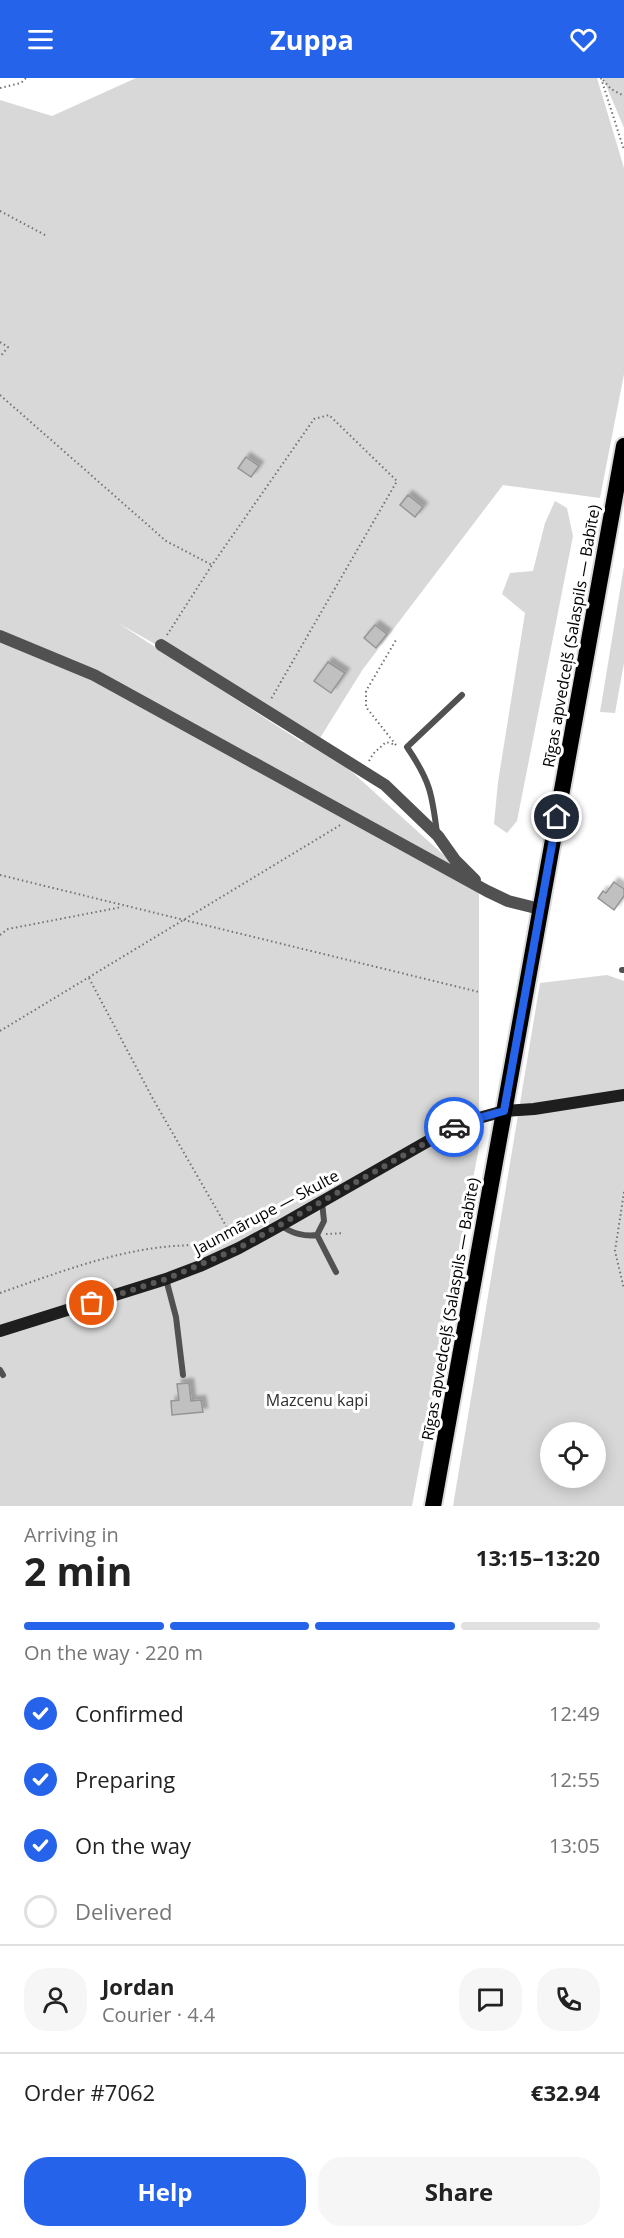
<!DOCTYPE html>
<html lang="en">
<head>
<meta charset="utf-8">
<style>
  :root { --surface:#fff; --page:#f6f6f6; --text:#222; --muted:#767676; --line:#e0e0e0; --accent:#2563eb }
  body { margin:0; font-family:"Open Sans",sans-serif; background:var(--page); color:var(--text); height:100vh; display:flex; flex-direction:column; font-size:22px; white-space:nowrap }
  * { box-sizing:border-box; margin:0 }
  p { font-size:20px; color:var(--muted) }
  .icon { flex:none; width:33px; height:33px; fill:none; stroke:currentColor; stroke-width:2; stroke-linecap:round; stroke-linejoin:round }
  .map { position:relative; height:1428px; overflow:hidden }
  .side { display:flex; flex-direction:column; background:var(--surface); flex:1 }
  .side>* { flex:none }
  .controls { position:absolute; left:540px; top:1344px; display:grid; gap:12px }
  .controls a { display:grid; place-items:center; width:66px; height:66px; border-radius:50%; background:var(--surface); box-shadow:0 3px 15px #0003; font-size:30px }
  .pin { position:absolute; display:grid; place-items:center; width:51px; height:51px; color:#fff; margin:-26px; border:3px solid #fff; border-radius:50%; box-shadow:0 2px 6px #0007 }
  .courier { position:absolute; display:grid; place-items:center; width:60px; height:60px; margin:-30px; border:4px solid #2563eb; border-radius:50%; background:#fff; color:#222; box-shadow:0 2px 8px #0007 }
  .overview em { font-style:normal; font-weight:700 }
  .overview div { display:flex; flex-direction:column-reverse }
  .overview { display:flex; align-items:center; justify-content:space-between; height:102px; padding:0 24px }
  h1 { font-size:39px; font-weight:700; line-height:45px }
  .bar { display:grid; grid-template-columns:repeat(4,1fr); gap:9px 6px; align-content:center; height:72px; padding:0 24px }
  .bar i { height:8px; border-radius:4px; background:var(--line) }
  .bar .selected { background:var(--accent) }
  .bar p { grid-column:span 4 }
  .line { display:flex; align-items:center; gap:15px; padding:0 24px; border-top:2px solid var(--line) }
  .line div { flex:1 }
  .round { display:grid; place-items:center; flex:none; width:63px; height:63px; border-radius:24px; background:var(--page) }
  ol { padding:0 24px; list-style:none }
  li { display:flex; align-items:center; gap:18px; height:66px }
  li p { margin-inline-start:auto }
  li .icon { padding:6px; border-radius:50%; background:var(--accent); color:#fff; stroke-width:4 }
  li:last-child { color:var(--muted) }
  li i { width:33px; height:33px; border:3px solid var(--line); border-radius:50% }
  .button { display:flex; gap:12px; margin-top:auto; padding:12px 24px }
  .button a { flex:1; height:69px; border-radius:24px; background:var(--accent); color:#fff; font-size:24px; font-weight:700; line-height:69px; text-align:center }
  .button a+a { background:var(--page); color:var(--text) }
  header { display:flex; justify-content:space-between; align-items:center; height:78px; padding:0 24px; background:var(--accent); color:#fff; font-size:27px; font-weight:700 }
  .map>svg:first-child { display:block }
</style>
</head>
<body>
<header><svg class="icon" aria-label="menu" viewBox="0 0 24 24"><path d="M4 6h16M4 12h16M4 18h16"/></svg>Zuppa<svg class="icon" aria-label="heart" viewBox="0 0 24 24"><path d="M12 20l-8-8c-3-5 5-10 8-4 3-6 11-1 8 4z"/></svg></header>
<div class="map">
<svg width="624" height="1428" viewBox="0 0 624 1428">
  <defs>
    <filter id="shadow"><feDropShadow dx="4.5" dy="-4.5" stdDeviation="1.5" flood-color="#0004"/></filter>
  </defs>
  <rect width="100%" height="100%" fill="#fff"/>
  <path fill="#d8d8d8" fill-rule="evenodd" d="M136,0H597L624,90V296L600,420L503,407L363,591L320,660L118,545L302,664H319L479,809V1069L412,1428H0V22L52,38Z
    M603,0H624V50Z
    M555,423L567,430L573,458L517,743L507,755L494,746L498,704L525,535L502,516L510,495L533,493L545,445Z
    M624,488V585L615,635L600,634Z
    M607,897L624,903V1428H453L540,905ZM550,1354H596V1400H550Z"/>
  <path fill="#c0c0c0" stroke="#959595" stroke-width="1.5" filter="url(#shadow)" d="M246,379L259,388L251,399L238,390Z
    M408,417L423,429L415,439L400,427Z
    M375,547L387,556L376,570L364,560Z
    M328,584L345,595L331,615L314,603Z
    M614,804L624,811V818L614,832L598,820L603,813L606,815Z
    M189,1305L191,1323L201,1322L203,1334L172,1337L171,1323L179,1322L177,1306Z"/>
  <g fill="none" stroke-linecap="round" stroke-linejoin="round">
    <defs>
      <path id="trunk" d="M433,1428L624,368"/>
    </defs>
    <use href="#trunk" stroke="#dbdbdb" stroke-width="20"/>
    <path stroke="#737373" stroke-width="2" stroke-dasharray="1.5 3" stroke-linecap="butt" d="M601,0L624,72
      M603,2L611,11L624,18
      M0,10L21,5L26,0
      M0,133L45,157
      M0,264L8,269L0,279
      M0,317L166,463L212,487
      M167,557L212,487L314,341L329,337L397,403L271,621
      M396,667L366,629V613L396,562
      M369,683L373,676L386,664L396,667
      M0,797L479,914
      M0,857L8,851L122,829
      M89,900L153,1021L233,1160
      M0,953L342,746
      M624,1114L615,1173L624,1211
      M326,1156L344,1155
      M0,1215C69,1191 140,1162 215,1168"/>
    <path stroke="#515151" stroke-width="6" d="M437,755C432,715 430,703 407,669L462,617
      M622,892H624
      M282,1148C291,1155 305,1159 317,1157L324,1143L322,1124
      M317,1157L336,1194
      M166,1201L176,1239L183,1297
      M0,1292L3,1297"/>
    <path stroke="#515151" stroke-width="12" d="M0,558L94,597L487,813L508,823L540,831
      M161,567L385,707L438,758L455,782L475,802"/>
    <path stroke="#1e1e1e" stroke-width="12" d="M0,1253L166,1201L200,1188L239,1170L281,1147L444,1054L468,1043L504,1033L534,1031L624,1017"/>
    <use href="#trunk" stroke="#000" stroke-width="16"/>
  </g>
  <g fill="none" stroke-linecap="round" stroke-linejoin="round">
    <path stroke="#595959" stroke-width="6" stroke-dasharray="0 10.8" d="M92,1225L166,1201L239,1170L454,1049"/>
    <path stroke="#2563eb" stroke-width="8" d="M454,1049L468,1043L504,1033L557,739"/>
  </g>
  <g text-anchor="middle" stroke-width="6" stroke-linejoin="round" paint-order="stroke">
    <g font-size="16" fill="#000" stroke="#fff">
      <text transform="translate(571 558) rotate(-80)" y="6">Rīgas apvedceļš (Salaspils — Babīte)</text>
      <text transform="translate(266 1134) rotate(-28)" y="6">Jaunmārupe — Skulte</text>
      <text transform="translate(450 1231) rotate(-80)" y="6">Rīgas apvedceļš (Salaspils — Babīte)</text>
    </g>
    <g font-size="16" fill="#2f2f2f" stroke="#fff">
      <text x="317" y="1328">Mazcenu kapi</text>
    </g>
  </g>
</svg>
<div class="controls">
<a><svg class="icon" aria-label="locate" viewBox="0 0 24 24"><circle cx="12" cy="12" r="6"/><path d="M12 2v4M12 18v4M2 12h4M18 12h4"/></svg></a>
</div>
<div class="pin" style="left:92px;top:1225px;background:#ea580c"><svg class="icon" aria-label="bag" viewBox="0 0 24 24"><path d="M5 8h14l-1 12H6zM9 8a3 3 0 0 1 6 0"/></svg></div>
<div class="pin" style="left:557px;top:739px;background:#1f2937"><svg class="icon" aria-label="home" viewBox="0 0 24 24"><path d="M3 11l9-7 9 7M6 9v11h12V9"/></svg></div>
<div class="courier" style="left:454px;top:1049px"><svg class="icon" aria-label="car" viewBox="0 0 24 24"><path d="M5 17H2v-5l4-1 3-4h7l3 4 3 1v5h-3M9 17h6M6 11h13"/><circle cx="7" cy="17" r="2"/><circle cx="17" cy="17" r="2"/></svg></div>
</div>
<section class="side">
<div class="overview"><div><h1>2 min</h1><p>Arriving in</p></div><em>13:15–13:20</em></div>
<div class="bar"><i class="selected"></i><i class="selected"></i><i class="selected"></i><i></i><p>On the way · 220 m</p></div>
<ol>
<li><svg class="icon" aria-label="check" viewBox="0 0 24 24"><path d="M5 12l5 5 9-10"/></svg>Confirmed<p>12:49</p></li>
<li><svg class="icon" aria-label="check" viewBox="0 0 24 24"><path d="M5 12l5 5 9-10"/></svg>Preparing<p>12:55</p></li>
<li><svg class="icon" aria-label="check" viewBox="0 0 24 24"><path d="M5 12l5 5 9-10"/></svg>On the way<p>13:05</p></li>
<li><i></i>Delivered</li>
</ol>
<div class="line" style="height:108px"><a class="round"><svg class="icon" aria-label="person" viewBox="0 0 24 24"><circle cx="12" cy="8" r="4"/><path d="M4 21q1-7 8-7t8 7"/></svg></a><div><b>Jordan</b><p>Courier · 4.4</p></div><a class="round"><svg class="icon" aria-label="chat" viewBox="0 0 24 24"><path d="M4 5h16v11H9l-5 4z"/></svg></a><a class="round"><svg class="icon" aria-label="phone" viewBox="0 0 24 24"><path d="M5 4h4l2 5-3 2q2 4 5 5l2-3 5 2v4C11 20 4 13 5 4z"/></svg></a></div>
<div class="line" style="height:78px"><div>Order #7062</div><b>€32.94</b></div>
<div class="button"><a>Help</a><a>Share</a></div>
</section>
</body>
</html>
